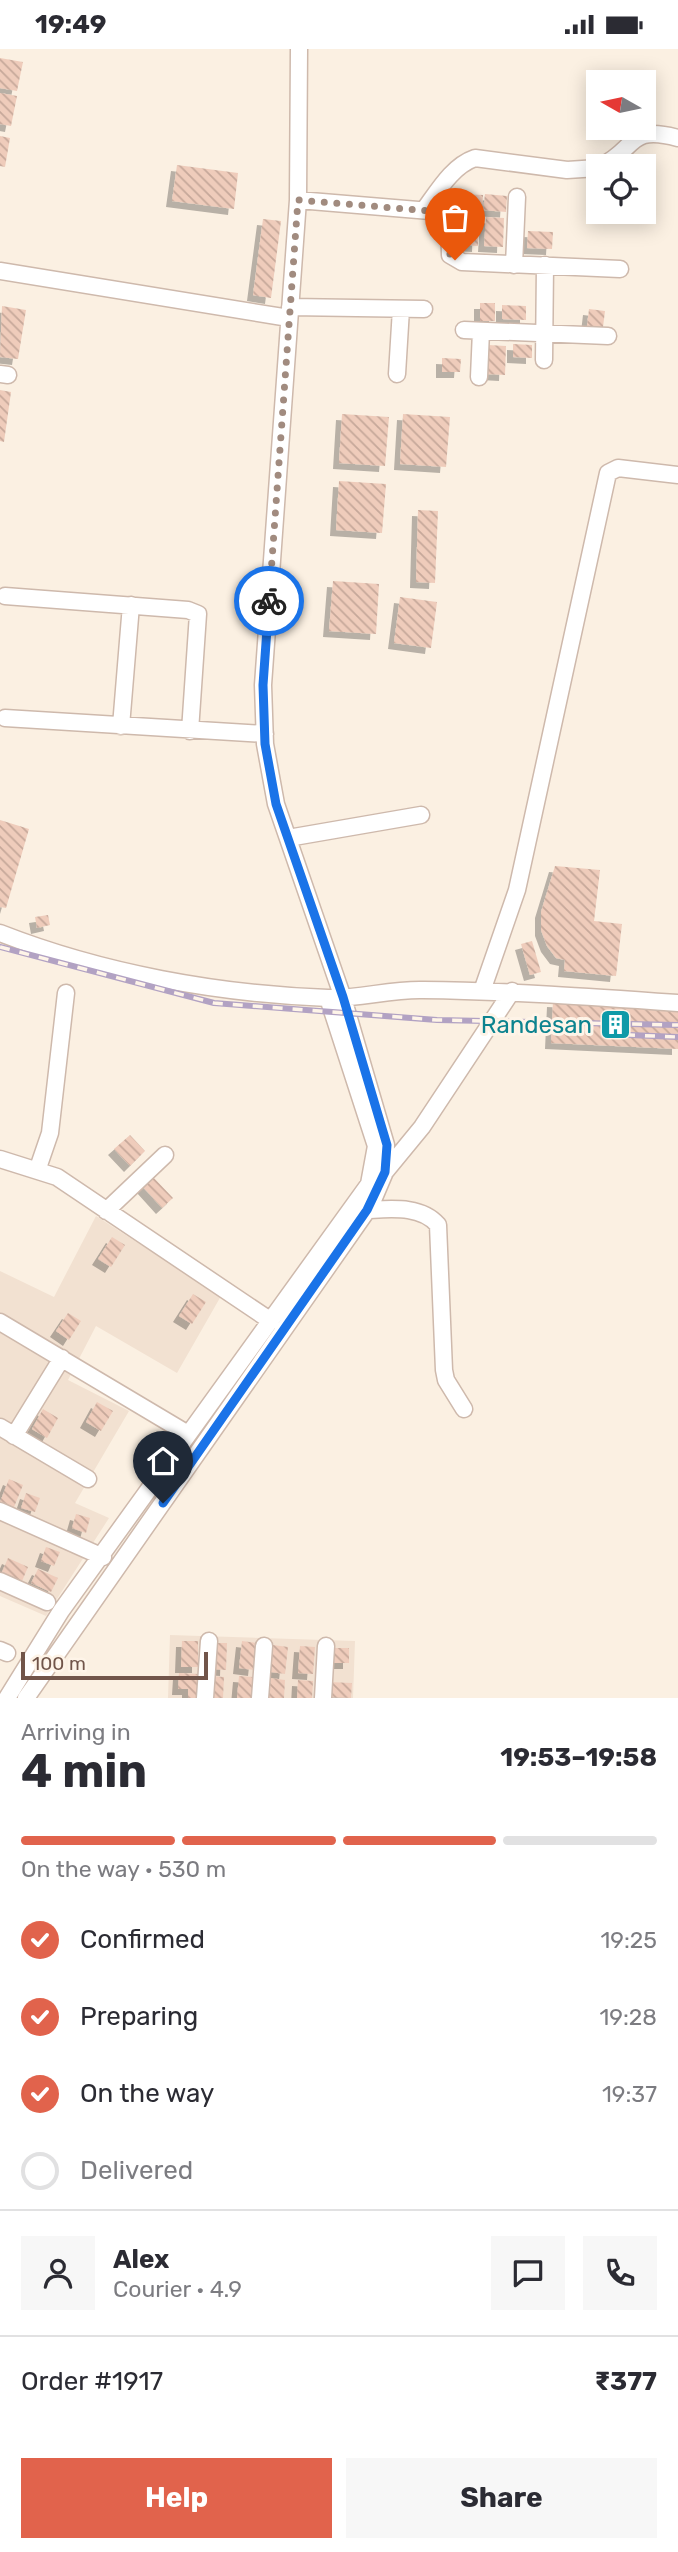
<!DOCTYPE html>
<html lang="en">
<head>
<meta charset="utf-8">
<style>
  :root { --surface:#fff; --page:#f7f7f7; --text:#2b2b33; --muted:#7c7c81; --line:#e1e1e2; --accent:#e1634c }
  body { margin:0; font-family:Rubik,sans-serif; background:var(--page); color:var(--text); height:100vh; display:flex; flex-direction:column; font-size:26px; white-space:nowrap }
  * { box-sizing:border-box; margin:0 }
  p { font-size:23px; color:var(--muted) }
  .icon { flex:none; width:38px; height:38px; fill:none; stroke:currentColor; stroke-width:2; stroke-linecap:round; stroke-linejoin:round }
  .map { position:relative; height:1649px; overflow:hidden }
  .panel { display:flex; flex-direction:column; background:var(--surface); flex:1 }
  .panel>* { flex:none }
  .needle { width:46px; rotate:279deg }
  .tools { position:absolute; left:586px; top:21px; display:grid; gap:14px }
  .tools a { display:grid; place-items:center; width:70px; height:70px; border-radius:0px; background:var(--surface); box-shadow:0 4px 18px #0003; font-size:35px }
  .scale { position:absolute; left:21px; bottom:18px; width:187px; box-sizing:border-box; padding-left:7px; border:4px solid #71554a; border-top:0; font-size:19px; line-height:24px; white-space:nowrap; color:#71554a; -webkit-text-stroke:5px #fef4e8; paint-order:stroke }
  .pin { position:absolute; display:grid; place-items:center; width:60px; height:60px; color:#fff; margin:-72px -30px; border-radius:50% 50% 50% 0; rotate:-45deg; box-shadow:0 0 7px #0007 }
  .pin .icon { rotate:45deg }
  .courier { position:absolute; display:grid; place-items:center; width:70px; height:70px; margin:-35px; border:5px solid #1a73e8; border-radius:50%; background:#fff; color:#222; box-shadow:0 2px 9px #0007 }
  .headline em { font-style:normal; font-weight:700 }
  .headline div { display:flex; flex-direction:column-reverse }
  .headline { display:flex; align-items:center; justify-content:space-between; height:119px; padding:0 21px }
  h1 { font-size:46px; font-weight:700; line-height:52px }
  .bar { display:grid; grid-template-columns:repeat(4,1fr); gap:10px 7px; align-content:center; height:84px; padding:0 21px }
  .bar i { height:9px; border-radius:5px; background:var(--line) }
  .bar .active { background:var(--accent) }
  .bar p { grid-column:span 4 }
  .line { display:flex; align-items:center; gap:18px; padding:0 21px; border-top:2px solid var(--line) }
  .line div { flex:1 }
  .round { display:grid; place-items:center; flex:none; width:74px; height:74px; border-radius:0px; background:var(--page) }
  ol { padding:0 21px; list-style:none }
  li { display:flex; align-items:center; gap:21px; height:77px }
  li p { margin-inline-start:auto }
  li .icon { padding:7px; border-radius:50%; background:var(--accent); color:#fff; stroke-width:4 }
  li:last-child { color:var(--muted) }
  li i { width:38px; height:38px; border:4px solid var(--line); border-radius:50% }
  .button { display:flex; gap:14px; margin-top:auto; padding:14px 21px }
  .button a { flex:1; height:80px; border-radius:0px; background:var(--accent); color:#fff; font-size:28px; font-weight:700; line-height:80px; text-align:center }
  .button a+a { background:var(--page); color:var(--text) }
  .status { display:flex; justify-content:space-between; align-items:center; height:49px; padding:0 35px; background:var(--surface); direction:ltr }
  .status svg { height:19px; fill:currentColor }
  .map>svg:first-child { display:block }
</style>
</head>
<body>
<div class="status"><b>19:49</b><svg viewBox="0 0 49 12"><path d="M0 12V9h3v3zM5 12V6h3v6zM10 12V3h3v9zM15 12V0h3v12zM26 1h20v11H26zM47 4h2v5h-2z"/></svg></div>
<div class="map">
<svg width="678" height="1649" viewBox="0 0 678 1649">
  <defs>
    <pattern id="building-back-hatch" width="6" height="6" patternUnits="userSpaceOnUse" patternTransform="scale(1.75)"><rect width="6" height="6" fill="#efccbb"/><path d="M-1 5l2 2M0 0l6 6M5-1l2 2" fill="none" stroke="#c6a89a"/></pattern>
    <filter id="shadow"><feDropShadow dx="-6" dy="6" stdDeviation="0" flood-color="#0004"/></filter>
  </defs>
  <rect width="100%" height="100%" fill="#fbf0e2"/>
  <path fill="#f2e1d1" d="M96,1167L221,1247L177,1324L96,1277L68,1331L129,1362L75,1454L109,1469L46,1567L0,1547V1222L54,1248Z
    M170,1586L355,1592L353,1649H168Z"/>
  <path fill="url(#building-back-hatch)" filter="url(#shadow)" d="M0,9L23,13L17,42L0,39Z
    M0,44L17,47L11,77L0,75Z
    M0,87L10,89L5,118L0,117Z
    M177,116L238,124L234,160L172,152Z
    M461,145L483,146L482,162L459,160Z
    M485,145L507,147L506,163L483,161Z
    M461,167H479L478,197L459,196Z
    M486,168L504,169L503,198L484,197Z
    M263,170L281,172L271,249L253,246Z
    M528,182L553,183L552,200L527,199Z
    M480,254H495V272H480Z
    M502,256L526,257V271L502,270Z
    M2,257L26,261L18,310L0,308Z
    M589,260L605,262L603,278L587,277Z
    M513,295L532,296V309L513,308Z
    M488,296L506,297L505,326L487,325Z
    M442,309L461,310L460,323H442Z
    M0,341L11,343L4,393L0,392Z
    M342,365L389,368L385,417L339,414Z
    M403,365L450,368L446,418L400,415Z
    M339,432L386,435L382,484L336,481Z
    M418,461L438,462L435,534L416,533Z
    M333,532L379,535L376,585L329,582Z
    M400,548L437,553L431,599L394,594Z
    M0,771L29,780L6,859L0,858Z
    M555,817L600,821L594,872L622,875L616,927L564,922L565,911L556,909L547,897L541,881V863Z
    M48,866L50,876L37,879L35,868Z
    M532,892L541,923L530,926L521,895Z
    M553,952L678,958V1000L551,994Z
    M130,1086L145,1102L130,1117L114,1100Z
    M153,1128L173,1149L162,1159L143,1138Z
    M112,1188L125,1196L111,1218L98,1210Z
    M193,1245L206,1253L192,1275L179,1267Z
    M68,1264L81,1272L69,1291L56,1282Z
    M97,1353L113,1362L101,1382L86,1373Z
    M43,1360L58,1369L47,1389L32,1380Z
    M9,1430L23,1436L14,1458L0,1453Z
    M26,1444L40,1449L35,1463L21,1459Z
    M76,1465L90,1469L86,1484L72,1479Z
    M46,1498L60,1503L54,1517L41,1512Z
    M8,1509L28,1518L22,1532L2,1523Z
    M38,1520L58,1529L51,1543L31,1534Z
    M182,1592H198V1618H181Z
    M242,1592L257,1594L254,1621L239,1619Z
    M213,1594H227L226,1621L211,1620Z
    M273,1596L288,1598L285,1625L271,1623Z
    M300,1597L315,1598L313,1625L298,1624Z
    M329,1599H349V1614H329Z
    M179,1624L198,1625L197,1649H188V1640H178Z
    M210,1627L224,1628L223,1649H208Z
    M239,1627L253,1628L252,1649H237Z
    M270,1629L285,1631L284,1649H269Z
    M298,1631L313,1632L312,1649H297Z
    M328,1633L352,1634L351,1649L328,1648Z"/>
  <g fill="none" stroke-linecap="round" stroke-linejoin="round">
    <defs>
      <path id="minor" d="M601,117C637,100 627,75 678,89
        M298,151L442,163L449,168L450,206L462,213L620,220
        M424,161C438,142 452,117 475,109L567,121L598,119
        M514,216L517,148
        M0,222L289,269
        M290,258L424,260
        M464,281L608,287
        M544,311L545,216
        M0,325L8,326
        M397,325L401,260
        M479,328L481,282
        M5,547L188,561L198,565L190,682
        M5,669L265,685
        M121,677L131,556
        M288,789L421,766
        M0,884C102,924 218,945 328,949C359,950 391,940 423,941C508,942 593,948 678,954
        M482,942L517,841L608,424L618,419L678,426
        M0,1110L57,1128L271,1272
        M38,1119L50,1084L66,944
        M385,1123L422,1078L512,942
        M367,1161C390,1160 421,1156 438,1176L444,1321L446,1331L464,1360
        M106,1162L165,1106
        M0,1273L188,1385
        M0,1378L88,1430
        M14,1387L62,1309
        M0,1462L103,1508
        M0,1532L47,1553
        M0,1601L7,1604
        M7,1649L61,1562L369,1135L376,1097L328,949
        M26,1649L371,1156L385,1123L386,1096L343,949L276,755L265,695L263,636L298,151L299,0
        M205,1649L209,1592
        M260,1649L264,1597
        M323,1649L326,1597"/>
    </defs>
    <use href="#minor" stroke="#ceb9ac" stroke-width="19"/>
    <use href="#minor" stroke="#fff" stroke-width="16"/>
    <defs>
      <path id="rail" d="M0,898L214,954L437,971L678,976
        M605,985L678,988"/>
    </defs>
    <use href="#rail" stroke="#b2a2c3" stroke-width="6"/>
    <use href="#rail" stroke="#fef4e8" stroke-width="3.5" stroke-dasharray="10" stroke-linecap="butt"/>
  </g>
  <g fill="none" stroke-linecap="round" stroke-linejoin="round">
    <path stroke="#a18b7f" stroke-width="7" stroke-dasharray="0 12.6" d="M269,552L298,151L442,163L449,168L450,206L455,211"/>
    <path stroke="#1a73e8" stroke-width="9" d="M163,1454L367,1161L385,1123L387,1096L343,948L276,755L265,695L263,636L269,552"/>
  </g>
  <defs>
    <symbol id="building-square" viewBox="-11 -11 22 22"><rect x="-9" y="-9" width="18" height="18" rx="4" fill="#0f9aa8" stroke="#fef4e8"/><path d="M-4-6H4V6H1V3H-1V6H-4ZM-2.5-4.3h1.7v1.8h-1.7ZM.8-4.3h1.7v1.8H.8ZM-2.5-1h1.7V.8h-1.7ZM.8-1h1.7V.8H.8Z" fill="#fff"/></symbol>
  </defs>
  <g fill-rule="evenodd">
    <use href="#building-square" x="598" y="958" width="35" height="35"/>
  </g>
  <g text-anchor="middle" stroke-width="6" stroke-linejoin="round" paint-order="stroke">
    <g font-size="24" fill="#0d838f" stroke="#fef4e8" text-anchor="end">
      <text x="592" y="984">Randesan</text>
    </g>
  </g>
</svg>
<div class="tools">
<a><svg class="needle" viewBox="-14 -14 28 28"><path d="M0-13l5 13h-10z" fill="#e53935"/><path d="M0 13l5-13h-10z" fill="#7c7c81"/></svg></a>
<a><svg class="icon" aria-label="locate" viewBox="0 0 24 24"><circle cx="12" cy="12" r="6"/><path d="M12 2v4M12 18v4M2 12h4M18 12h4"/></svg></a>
</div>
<div class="scale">100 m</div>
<div class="pin" style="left:455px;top:211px;background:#ea580c"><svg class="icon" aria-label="bag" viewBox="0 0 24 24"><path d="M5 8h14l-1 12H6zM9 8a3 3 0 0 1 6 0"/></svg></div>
<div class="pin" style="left:163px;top:1454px;background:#1f2937"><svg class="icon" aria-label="home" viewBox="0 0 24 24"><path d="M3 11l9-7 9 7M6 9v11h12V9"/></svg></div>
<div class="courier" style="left:269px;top:552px"><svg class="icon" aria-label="bike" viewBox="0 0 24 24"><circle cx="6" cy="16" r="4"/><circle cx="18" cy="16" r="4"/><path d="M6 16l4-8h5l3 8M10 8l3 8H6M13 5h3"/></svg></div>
</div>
<section class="panel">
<div class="headline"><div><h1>4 min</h1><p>Arriving in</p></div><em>19:53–19:58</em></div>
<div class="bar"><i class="active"></i><i class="active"></i><i class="active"></i><i></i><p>On the way · 530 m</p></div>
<ol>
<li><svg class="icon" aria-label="check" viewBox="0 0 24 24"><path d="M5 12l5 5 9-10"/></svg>Confirmed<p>19:25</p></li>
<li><svg class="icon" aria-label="check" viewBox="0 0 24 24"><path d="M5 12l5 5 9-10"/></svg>Preparing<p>19:28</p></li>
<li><svg class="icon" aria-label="check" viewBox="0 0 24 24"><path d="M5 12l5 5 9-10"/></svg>On the way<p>19:37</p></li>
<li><i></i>Delivered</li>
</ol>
<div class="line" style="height:126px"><a class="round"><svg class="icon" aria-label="person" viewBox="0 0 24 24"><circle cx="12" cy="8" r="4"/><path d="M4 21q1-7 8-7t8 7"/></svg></a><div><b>Alex</b><p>Courier · 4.9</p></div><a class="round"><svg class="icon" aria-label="chat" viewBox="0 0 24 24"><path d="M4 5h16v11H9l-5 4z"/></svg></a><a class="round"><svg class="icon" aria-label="phone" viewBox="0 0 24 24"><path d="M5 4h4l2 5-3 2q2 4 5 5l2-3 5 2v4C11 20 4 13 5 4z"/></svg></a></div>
<div class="line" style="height:91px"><div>Order #1917</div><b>₹377</b></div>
<div class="button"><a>Help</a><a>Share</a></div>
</section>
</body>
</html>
